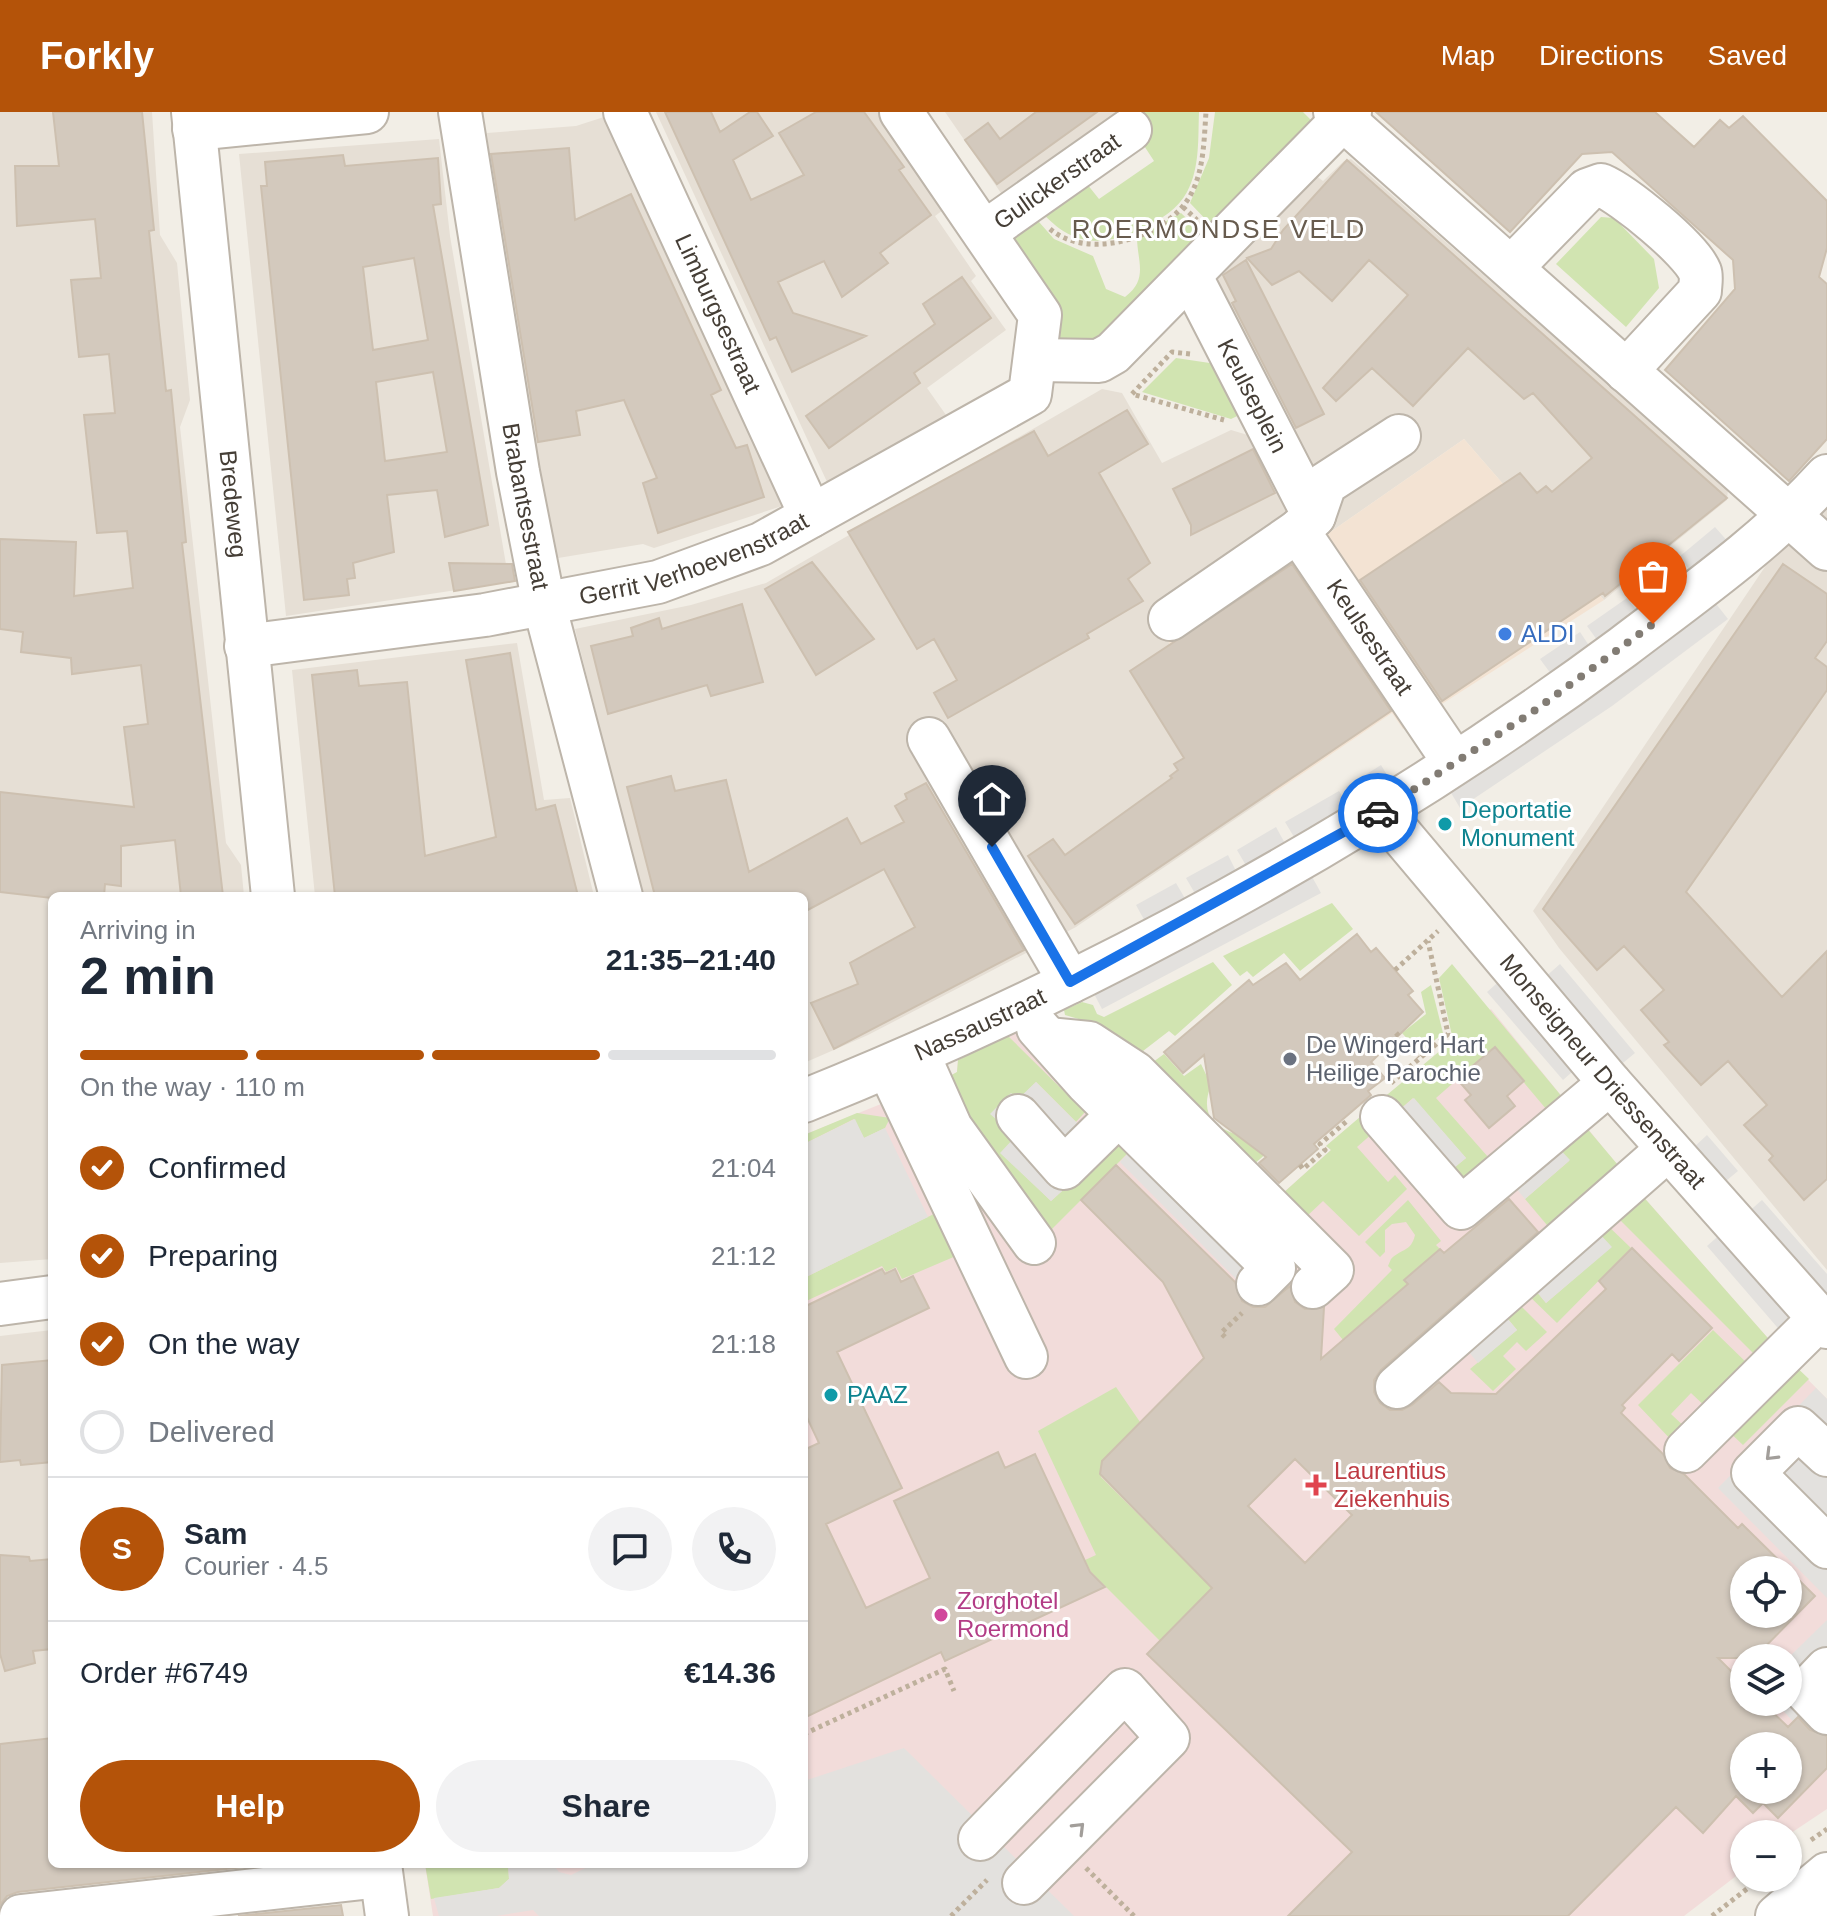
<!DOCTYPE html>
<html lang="en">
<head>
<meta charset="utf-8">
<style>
  :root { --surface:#fff; --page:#f2f2f3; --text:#1f2937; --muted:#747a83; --line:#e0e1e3; --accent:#b45309 }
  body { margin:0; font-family:Helvetica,sans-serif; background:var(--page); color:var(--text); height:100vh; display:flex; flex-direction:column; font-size:30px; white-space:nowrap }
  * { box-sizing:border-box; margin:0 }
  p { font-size:26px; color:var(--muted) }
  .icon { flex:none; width:44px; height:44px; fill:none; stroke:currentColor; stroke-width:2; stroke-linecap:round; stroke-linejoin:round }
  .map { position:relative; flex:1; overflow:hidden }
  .drawer { position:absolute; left:48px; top:780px; width:760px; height:976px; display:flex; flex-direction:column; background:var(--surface); border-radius:12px; box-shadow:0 2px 6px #0004 }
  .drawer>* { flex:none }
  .tools { position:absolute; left:1730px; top:1444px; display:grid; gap:16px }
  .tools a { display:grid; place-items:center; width:72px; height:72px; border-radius:50%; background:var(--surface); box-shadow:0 2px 6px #0004; font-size:40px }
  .pin { position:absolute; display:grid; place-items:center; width:68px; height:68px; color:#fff; margin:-82px -34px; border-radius:50% 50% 50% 0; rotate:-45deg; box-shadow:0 0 8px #0007 }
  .pin .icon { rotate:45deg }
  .courier { position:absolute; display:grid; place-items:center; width:80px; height:80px; margin:-40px; border:6px solid #1a73e8; border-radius:50%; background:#fff; color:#222; box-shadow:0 2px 10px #0007 }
  .summary em { font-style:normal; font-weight:800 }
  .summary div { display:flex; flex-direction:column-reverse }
  .summary { display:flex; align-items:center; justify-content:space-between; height:136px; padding:0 32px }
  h1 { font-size:52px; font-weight:800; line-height:60px }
  .bar { display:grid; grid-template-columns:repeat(4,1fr); gap:12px 8px; align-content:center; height:96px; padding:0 32px }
  .bar i { height:10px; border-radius:6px; background:var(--line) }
  .bar .selected { background:var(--accent) }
  .bar p { grid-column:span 4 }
  .line { display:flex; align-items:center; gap:20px; padding:0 32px; border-top:2px solid var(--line) }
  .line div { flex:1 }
  .round { display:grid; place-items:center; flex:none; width:84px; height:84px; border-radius:42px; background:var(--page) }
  ol { padding:0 32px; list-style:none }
  li { display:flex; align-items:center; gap:24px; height:88px }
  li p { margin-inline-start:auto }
  li .icon { padding:8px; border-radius:50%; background:var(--accent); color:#fff; stroke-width:4 }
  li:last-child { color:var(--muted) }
  li i { width:44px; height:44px; border:4px solid var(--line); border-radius:50% }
  .button { display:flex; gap:16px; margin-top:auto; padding:16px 32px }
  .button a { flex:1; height:92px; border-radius:48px; background:var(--accent); color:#fff; font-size:32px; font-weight:800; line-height:92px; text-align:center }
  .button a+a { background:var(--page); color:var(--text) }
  header { display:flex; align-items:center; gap:48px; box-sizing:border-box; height:112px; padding:0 40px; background:var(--accent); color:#fff }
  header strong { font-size:38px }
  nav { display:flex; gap:44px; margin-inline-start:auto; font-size:28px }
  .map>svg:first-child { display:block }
</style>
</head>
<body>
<header>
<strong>Forkly</strong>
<nav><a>Map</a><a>Directions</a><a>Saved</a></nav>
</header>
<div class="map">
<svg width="1827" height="1804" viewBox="0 0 1827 1804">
  <rect width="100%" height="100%" fill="#f2eee6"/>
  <path fill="#e6dfd5" d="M0,0H152L160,123L177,151L190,288L180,315L226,731L241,753L244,784H52V1147L0,1151Z
    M656,0H878L947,95L935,104L976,164L971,169L1006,218L927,276L946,303L828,372Z
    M945,0H1119L1003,84Z
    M607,4L788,392L654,436L643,432L552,447L497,129L487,21L576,14Z
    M439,27L450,124L509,470L286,504L239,42Z
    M1351,47L1728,377L1727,388L1604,488L1464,327L1329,421L1211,180L1217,162L1315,63L1323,69L1344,49Z
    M1102,277L1122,281L1162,351L1231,318L1271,330L1307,405L1155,510L1271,683L1076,815L868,923L804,951V784H642L575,517L691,493L766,471Z
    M1827,391V1158L1559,836L1533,799L1777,437Z
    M517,531L544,688L570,686L594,784H315L292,558Z
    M52,1218V1752L0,1760V1224Z"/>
  <path fill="#f3e3d3" d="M1464,327L1604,488L1403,617L1392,601L1271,683L1155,510L1275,426L1329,421Z"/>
  <path fill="#f2dcda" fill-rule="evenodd" d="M1491,897L1640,1081L1774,1233L1827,1287V1697L1788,1723L1744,1722V1758L1684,1804H433L425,1752H804V1023L948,965L957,960L958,948L1051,904L1282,1082L1331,1038L1326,1034ZM1744,1458H1788V1502H1744ZM1744,1546H1788V1590H1744ZM1744,1634H1788V1678H1744Z"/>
  <path fill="#d1e4b1" d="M1122,0H1199C1198,26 1200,56 1187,80C1178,97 1161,107 1145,115C1104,136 1071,135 1040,98L1083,67L1099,87L1154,49Z
    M1215,0H1303L1314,11L1211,113L1190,91L1209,46Z
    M1181,101L1202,121L1148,175L1151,184L1100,232L1052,234L1011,124L1032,102L1054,127L1093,144L1106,177L1125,185C1149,167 1137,149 1137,125Z
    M1601,105L1614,106L1654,147L1659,176L1626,215L1556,152Z
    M1176,246L1230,254L1252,297L1231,307L1142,280Z
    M1332,791L1353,817L1300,859L1284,841L1253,865L1247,859L1240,864L1223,844Z
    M1213,850L1232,873L1175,924L1169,919L1143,939L1089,910L1065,903L1064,898L1082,890L1093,893L1097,902L1104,905Z
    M1452,852L1568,992L1552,1004L1494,935L1436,986L1496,1054L1471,1072L1449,1060L1466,1046L1413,986L1397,1000L1376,992L1453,928L1439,866Z
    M1431,873L1443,921L1420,941L1402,921L1426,902L1421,880Z
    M1008,924L1085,1000L1076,1010L1036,970L1018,988L991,1002L1016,1024L1001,1041L1051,1089L1114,1032L1124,1029L1133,1036L1048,1121L969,1006L948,965L957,960L958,948Z
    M1164,942L1184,964L1201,952L1211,973C1192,1021 1244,1023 1276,1033L1252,1054L1149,953Z
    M1367,999L1374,1020L1357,1035L1388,1070L1395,1063L1407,1077L1359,1124L1323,1089L1305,1106L1282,1082L1331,1038L1326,1034Z
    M857,1001L890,1006L885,1016L864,1026L854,1007L804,1032V1023Z
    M1580,1008L1623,1059L1552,1119L1525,1087L1569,1049L1554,1031Z
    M1640,1081L1774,1233L1759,1247L1615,1103Z
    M1408,1088L1441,1129L1436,1133L1440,1137L1404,1168L1408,1172L1343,1228L1334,1217L1392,1158L1388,1154L1391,1147C1402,1136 1411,1140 1415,1123L1406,1110L1392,1112L1385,1118V1140L1380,1145L1365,1130Z
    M944,1097L963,1141L902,1167L896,1155L886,1160L882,1154L804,1190V1166Z
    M1604,1110L1631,1136L1557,1211L1525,1180L1532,1174L1546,1191L1611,1135L1596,1118Z
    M1515,1188L1547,1220L1526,1239L1517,1230L1503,1244L1516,1257L1493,1279L1470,1257L1517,1218L1502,1200Z
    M1713,1218L1751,1255L1709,1298L1691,1281L1671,1302L1689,1319L1675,1332L1638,1293Z
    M1790,1249L1809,1267L1743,1333L1725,1316Z
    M1116,1275L1140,1310L1102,1349L1101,1365L1212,1476L1160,1529L1091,1460L1085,1448L1096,1443L1038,1319Z
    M425,1752H508L509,1767L499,1776L431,1787Z"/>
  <path fill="#e3e1de" d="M1715,415L1730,432L1693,462L1679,445Z
    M1675,449L1688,466L1647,498L1634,480Z
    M1627,486L1640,503L1600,532L1587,514Z
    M1713,488L1728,507L1612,594L1460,696L1447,674Z
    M1580,520L1592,538L1554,566L1540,547Z
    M1381,653L1393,673L1358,694L1346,675Z
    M1339,679L1351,699L1297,730L1285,710Z
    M1276,715L1287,735L1248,757L1237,738Z
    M1228,743L1238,763L1197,785L1186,766Z
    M1310,761L1321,781L1102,897L1091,876Z
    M1176,771L1187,790L1147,813L1136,793Z
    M1560,852L1635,941L1618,955L1543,867Z
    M1504,865L1580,953L1563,968L1487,880Z
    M1036,970L1076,1010L1114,1032L1051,1089L1000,1041L1016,1024L990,1002L1011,981L1018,987Z
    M1414,986L1466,1046L1449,1060L1397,1000Z
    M855,1007L864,1026L885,1016L928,1105L804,1166V1032Z
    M1707,1023L1738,1059L1721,1073L1691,1038Z
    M1554,1031L1570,1048L1525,1087L1510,1069Z
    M1133,1036L1255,1157L1240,1171L1120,1050Z
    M1762,1088L1827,1162V1185L1746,1102Z
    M1596,1118L1612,1135L1546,1191L1532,1174Z
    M1723,1120L1799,1208L1784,1223L1707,1134Z
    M1502,1200L1517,1218L1478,1251L1463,1233Z
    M1816,1276L1827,1287V1486L1718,1376Z
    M1827,1508V1646L1775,1590H1788V1546Z
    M904,1636L1074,1804H539L533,1798L496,1804H439L434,1786L499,1776L509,1767L508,1752H553L559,1760L571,1763L594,1752H804V1669Z"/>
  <path fill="#d3c9bd" stroke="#cdc0b0" stroke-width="2" fill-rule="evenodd" d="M53,0H142L154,118L149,119L166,279L171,278L186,430L182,431L223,784H181L175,728L121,734V774L105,772L104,784L52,786L0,780V680L134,695L124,615L148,612L141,553L72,562L71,546L21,540L23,520L0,517V427L76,430L74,484L133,476L127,419L97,421L84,303L115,301L109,242L79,245L71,168L101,166L95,107L17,114L15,54H59Z
    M665,0H711L720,20L750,0H757L773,24L733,48L751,88L804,63L779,21L816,0H864L904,55L899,58L931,103L880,141L888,151L842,185L824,149L778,170L793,201L866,224L792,260L776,225L770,228Z
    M1036,0H1097L997,72L965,28L988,11L1000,27Z
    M1376,0H1655L1694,35L1720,8L1729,16L1743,4L1827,89V136L1819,165L1827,172V327L1789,369L1665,258L1735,177L1733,148L1612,40L1582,42L1510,120Z
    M569,36L575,108L631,82L721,278L711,283L736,336L747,333L764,385L658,421L643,371L657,366L624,288L576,299L580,323L538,330L491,42Z
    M343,43L345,54L438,46L441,92L433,93L488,413L445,425L437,378L387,383L394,440L353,451L355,466L347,467L349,483L304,488L261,74H267L265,50ZM414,146L428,228L373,238L363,155ZM433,260L447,340L385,349L376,270Z
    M1347,48L1727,386L1605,484L1603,481L1442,589L1360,468L1520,361L1537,381L1546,374L1552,380L1592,346L1533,281L1524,287L1468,236L1413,294L1372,256L1336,289L1323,276L1408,183L1369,148L1332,189L1299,159L1272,173L1247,146L1271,137L1283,118Z
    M1246,148L1324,302L1296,316L1232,191L1236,189L1223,163Z
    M962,165L991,206L914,261L920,271L829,336L806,304L935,212L923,192Z
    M1127,298L1148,332L1099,361L1150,451L1128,467L1143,489L1087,522L1089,526L948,606L934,581L957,568L934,527L917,537L848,420L1034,319L1048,344Z
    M1253,337L1275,381L1191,423V413L1173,377Z
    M812,450L874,527L816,563L765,477Z
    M449,451L512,452L515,469L454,479Z
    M1292,452L1391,599L1075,812L1028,744L1053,727L1065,743L1172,666L1170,664L1178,658L1174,652L1184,646L1130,559Z
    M1783,452L1827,482V529L1815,546L1827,555V578L1686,780L1782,885L1827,839V1067L1804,1088L1769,1048L1773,1044L1744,1013L1767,993L1741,964L1728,949L1701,973L1664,933L1669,930L1641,898L1664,878L1624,834L1597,858L1543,797Z
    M742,492L763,570L711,584L707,573L608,602L591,534L633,524L631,516L659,506L662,517Z
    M510,541L536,698L555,693L578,784H335L312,563L357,558L359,574L407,570L425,744L496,725L466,548Z
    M671,664L675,679L726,668L749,760L847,706L861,732L904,710L895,694L907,687L905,682L926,671L1024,838L834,937L811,891L858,872L850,851L915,815L884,757L804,800V784H655L627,675Z
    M1357,822L1371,840L1376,836L1413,879L1408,883L1423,900L1371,950L1385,966L1368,979L1371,983L1314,1032L1318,1037L1279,1071L1259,1051L1266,1045L1214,1006L1204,943L1183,961L1164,940L1249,868L1253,873L1286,851L1300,868Z
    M1495,935L1524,969L1507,984L1515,994L1489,1016L1465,988L1471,983L1457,967Z
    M1116,1053L1235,1170L1242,1189L1253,1195H1265L1290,1174L1295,1190L1305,1197L1324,1195L1321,1247L1408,1172L1404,1168L1440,1137L1444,1141L1509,1087L1538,1120L1381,1258L1374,1268V1280L1380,1291L1390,1298H1402L1412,1293L1439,1270L1451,1281L1496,1282L1606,1177L1599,1169L1632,1136L1712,1216L1679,1249L1672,1242L1622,1293L1625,1296L1621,1301L1663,1342L1670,1356L1684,1362L1738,1416L1742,1412L1815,1484L1754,1546H1718L1744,1572V1590H1762L1788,1615L1798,1605L1810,1618L1827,1624V1656L1778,1706L1763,1691L1753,1701L1736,1684L1703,1721L1676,1695L1568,1804H1288L1352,1740L1147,1542L1212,1476L1100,1362L1102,1349L1204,1246L1163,1170L1081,1088ZM1295,1347L1352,1403L1305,1451L1248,1394ZM1744,1458H1788V1502H1744ZM1744,1634H1788V1678H1744Z
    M882,1157L885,1162L895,1157L901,1170L913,1164L929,1196L837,1240L902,1376L826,1412L866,1496L930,1466L894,1389L998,1340L1005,1356L1035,1342L1090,1460L1105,1475L945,1549L941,1540L804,1606V1338L819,1331L804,1299V1195Z
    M52,1248V1350L21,1353L20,1348L0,1350L2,1253Z
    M0,1443L29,1445L30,1449L52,1447V1537L33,1539L35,1551L5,1559L0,1542Z
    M52,1626V1752H272L18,1780L7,1784L0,1793V1632Z
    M341,1793L343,1804H238Z"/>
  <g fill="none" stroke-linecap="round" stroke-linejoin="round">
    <defs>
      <g id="minor">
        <path id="s1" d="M193,0L273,784"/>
        <path id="s2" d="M460,0L518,360L544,492L621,784"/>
        <path id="s3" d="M625,0L811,404"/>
        <path d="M1335,0L1827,437"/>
        <path d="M194,17L367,0"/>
        <path id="s4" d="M985,120L1130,18"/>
        <path d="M1512,155L1587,78L1601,73C1624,83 1691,137 1700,160C1702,165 1700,173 1700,179L1626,259"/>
        <path id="s5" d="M1190,163L1314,404"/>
        <path d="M1037,248L1099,249L1113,241L1350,0"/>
        <path id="s6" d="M1399,324L1325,372L1314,404L1298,419L1454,650"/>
        <path d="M1170,507L1298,419"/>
        <path id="s7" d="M246,534L485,503L658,470L761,432L1030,282L1040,203L901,0"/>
        <path d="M929,627L1070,870"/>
        <path id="s8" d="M1381,699L1610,971L1827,1215"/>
        <path d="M1038,916L1087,971L1274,1156L1258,1172"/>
        <path d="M1048,927L1089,931L1135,961L1332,1158L1313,1175"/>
        <path d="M918,942L951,1016L1034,1131"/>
        <path d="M888,955L1026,1245"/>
        <path id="s9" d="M804,989C1090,874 1375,719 1623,535C1694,481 1767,430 1827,364"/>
        <path d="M1018,1004L1064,1056L1119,1002"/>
        <path d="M1382,1005L1461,1096L1610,971"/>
        <path d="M0,1192L52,1185"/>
        <path d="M1397,1275L1668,1037"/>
        <path d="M1686,1339L1819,1207"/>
        <path d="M1827,1343L1798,1316L1753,1361L1827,1435"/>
        <path d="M1827,1557L1806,1579L1827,1601"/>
        <path d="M980,1727L1125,1578L1168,1626L1024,1771"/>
        <path d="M380,1752L387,1804"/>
        <path d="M21,1804L381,1764"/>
        <path d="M1777,1804L1827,1762"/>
        <path d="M1823,1804L1827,1802"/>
      </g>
    </defs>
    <use href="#minor" stroke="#bdb5aa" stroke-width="46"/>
    <path stroke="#beb09c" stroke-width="5" stroke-dasharray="4 4" stroke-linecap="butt" d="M1183,95L1197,108
      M1050,117C1089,150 1167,125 1190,84C1204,59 1204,28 1206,0
      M1190,242L1172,240L1132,282L1224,308
      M1395,858L1438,819
      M1396,921L1418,946
      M1391,971L1448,922L1428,829
      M1300,1053L1303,1057L1325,1038L1320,1032L1347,1009
      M1225,1225L1221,1221L1242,1201
      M804,1622L945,1557L954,1579
      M1811,1728L1827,1717
      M1086,1756L1134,1804
      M951,1804L987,1768
      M1712,1804L1761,1766"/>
    <use href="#minor" stroke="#fff" stroke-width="42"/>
  </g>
  <defs><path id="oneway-chevron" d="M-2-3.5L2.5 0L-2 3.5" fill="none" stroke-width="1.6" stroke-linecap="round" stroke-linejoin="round" transform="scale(2)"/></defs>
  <g stroke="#a29e9a">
    <use href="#oneway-chevron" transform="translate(1771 1343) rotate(135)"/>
    <use href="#oneway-chevron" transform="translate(1079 1716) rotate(-45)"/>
  </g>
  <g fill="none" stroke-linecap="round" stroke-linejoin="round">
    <path stroke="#827c74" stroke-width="8" stroke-dasharray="0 14.4" d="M1378,701L1531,601L1653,512"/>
    <path stroke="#1a73e8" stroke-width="10" d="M992,735L1070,870L1378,701"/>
  </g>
  <circle fill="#3f7fe0" stroke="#fff" stroke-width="3" cx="1505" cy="522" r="8"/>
  <g fill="#0f9aa8" stroke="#fff" stroke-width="3">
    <circle cx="1445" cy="712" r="8"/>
    <circle cx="831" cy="1283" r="8"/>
  </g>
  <circle fill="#6b7280" stroke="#fff" stroke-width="3" cx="1290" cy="947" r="8"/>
  <path fill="#e0444e" stroke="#fff" stroke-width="3" d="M1312 1361h8v8h8v8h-8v8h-8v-8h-8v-8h8z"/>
  <circle fill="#d1479c" stroke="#fff" stroke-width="3" cx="941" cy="1503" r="8"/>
  <g text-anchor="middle" stroke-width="6" stroke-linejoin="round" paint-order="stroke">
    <g font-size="24" fill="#453e36" stroke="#fff">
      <text dy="8" stroke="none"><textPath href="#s4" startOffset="88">Gulickerstraat</textPath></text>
      <text dy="8" stroke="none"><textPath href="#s3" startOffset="222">Limburgsestraat</textPath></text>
      <text dy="8" stroke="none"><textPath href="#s5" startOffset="136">Keulseplein</textPath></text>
      <text dy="8" stroke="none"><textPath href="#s1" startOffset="394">Bredeweg</textPath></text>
      <text dy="8" stroke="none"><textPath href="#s2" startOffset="400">Brabantsestraat</textPath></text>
      <text dy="8" stroke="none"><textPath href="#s7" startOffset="458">Gerrit Verhoevenstraat</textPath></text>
      <text dy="8" stroke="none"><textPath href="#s6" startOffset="272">Keulsestraat</textPath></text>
      <text dy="8" stroke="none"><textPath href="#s9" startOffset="192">Nassaustraat</textPath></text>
      <text dy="8" stroke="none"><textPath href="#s8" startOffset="342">Monseigneur Driessenstraat</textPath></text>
    </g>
    <g font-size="24" fill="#366cbe" stroke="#fff" text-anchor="start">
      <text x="1521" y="530">ALDI</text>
    </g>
    <g font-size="24" fill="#0d838f" stroke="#fff" text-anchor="start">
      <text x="1461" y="706">Deportatie<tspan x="1461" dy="28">Monument</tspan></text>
      <text x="847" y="1291">PAAZ</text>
    </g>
    <g font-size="24" fill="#5b616d" stroke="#fff" text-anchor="start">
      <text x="1306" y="941">De Wingerd Hart<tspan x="1306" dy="28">Heilige Parochie</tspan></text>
    </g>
    <g font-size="24" fill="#be3a42" stroke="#fff" text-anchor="start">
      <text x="1334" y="1367">Laurentius<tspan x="1334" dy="28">Ziekenhuis</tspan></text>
    </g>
    <g font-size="24" fill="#b23c85" stroke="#fff" text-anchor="start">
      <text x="957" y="1497">Zorghotel<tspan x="957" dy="28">Roermond</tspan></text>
    </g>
    <g font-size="26" letter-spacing="2" fill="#675b4e" stroke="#fff">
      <text x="1219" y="126">ROERMONDSE VELD</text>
    </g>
  </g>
</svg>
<div class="tools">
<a><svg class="icon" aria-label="locate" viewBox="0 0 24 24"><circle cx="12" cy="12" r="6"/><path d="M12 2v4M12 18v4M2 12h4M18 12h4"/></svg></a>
<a><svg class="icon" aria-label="layers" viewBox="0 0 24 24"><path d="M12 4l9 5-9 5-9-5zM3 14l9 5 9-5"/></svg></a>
<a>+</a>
<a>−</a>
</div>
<div class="pin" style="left:1653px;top:512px;background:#ea580c"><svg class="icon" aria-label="bag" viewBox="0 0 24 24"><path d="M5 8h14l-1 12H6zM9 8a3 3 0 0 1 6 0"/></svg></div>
<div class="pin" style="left:992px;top:735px;background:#1f2937"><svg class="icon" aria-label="home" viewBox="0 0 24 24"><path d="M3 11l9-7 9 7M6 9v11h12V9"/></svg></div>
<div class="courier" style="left:1378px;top:701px"><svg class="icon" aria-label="car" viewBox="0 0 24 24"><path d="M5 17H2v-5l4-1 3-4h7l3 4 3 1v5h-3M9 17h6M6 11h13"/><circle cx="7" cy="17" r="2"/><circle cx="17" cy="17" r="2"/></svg></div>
<section class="drawer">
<div class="summary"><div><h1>2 min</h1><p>Arriving in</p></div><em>21:35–21:40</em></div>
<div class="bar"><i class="selected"></i><i class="selected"></i><i class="selected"></i><i></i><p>On the way · 110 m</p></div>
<ol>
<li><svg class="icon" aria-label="check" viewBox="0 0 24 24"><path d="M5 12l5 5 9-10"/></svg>Confirmed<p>21:04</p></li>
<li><svg class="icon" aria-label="check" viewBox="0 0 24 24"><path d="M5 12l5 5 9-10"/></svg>Preparing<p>21:12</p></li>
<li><svg class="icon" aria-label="check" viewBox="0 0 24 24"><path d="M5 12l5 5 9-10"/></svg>On the way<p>21:18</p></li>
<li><i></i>Delivered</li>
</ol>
<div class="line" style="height:144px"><b class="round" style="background:var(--accent);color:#fff">S</b><div><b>Sam</b><p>Courier · 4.5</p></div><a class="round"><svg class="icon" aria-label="chat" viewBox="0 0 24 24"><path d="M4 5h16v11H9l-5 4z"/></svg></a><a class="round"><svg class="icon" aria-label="phone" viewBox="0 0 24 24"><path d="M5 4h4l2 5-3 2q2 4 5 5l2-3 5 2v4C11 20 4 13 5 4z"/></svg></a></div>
<div class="line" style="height:104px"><div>Order #6749</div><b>€14.36</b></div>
<div class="button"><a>Help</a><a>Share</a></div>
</section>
</div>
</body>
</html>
